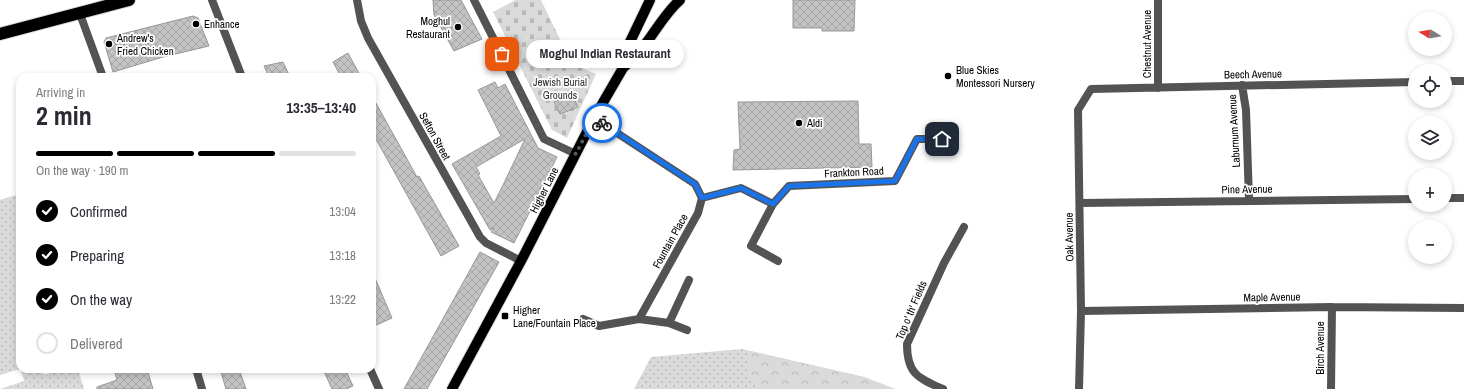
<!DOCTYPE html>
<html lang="en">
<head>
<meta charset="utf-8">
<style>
  :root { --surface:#fff; --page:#f2f2f3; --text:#2b2b33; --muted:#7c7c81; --line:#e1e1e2; --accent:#000 }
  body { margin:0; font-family:"Archivo Narrow",sans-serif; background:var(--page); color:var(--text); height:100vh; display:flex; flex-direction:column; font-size:15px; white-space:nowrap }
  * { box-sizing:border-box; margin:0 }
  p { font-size:13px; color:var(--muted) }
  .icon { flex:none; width:22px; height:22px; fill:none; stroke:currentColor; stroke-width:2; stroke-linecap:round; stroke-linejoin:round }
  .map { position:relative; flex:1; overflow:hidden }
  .side { position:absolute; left:16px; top:73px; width:360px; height:300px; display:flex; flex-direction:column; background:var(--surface); border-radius:12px; box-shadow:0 2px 6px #0003 }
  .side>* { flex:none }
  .needle { width:26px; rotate:281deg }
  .buttons { position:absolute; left:1408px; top:12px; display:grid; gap:8px }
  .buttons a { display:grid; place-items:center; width:44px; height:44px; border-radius:50%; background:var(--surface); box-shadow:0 2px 6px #0003; font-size:20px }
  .pin { position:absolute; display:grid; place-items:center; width:34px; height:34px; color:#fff; margin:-17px; border-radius:8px; box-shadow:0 2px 6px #0006 }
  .courier { position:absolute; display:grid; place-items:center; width:40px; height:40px; margin:-20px; border:3px solid #1a73e8; border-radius:50%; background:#fff; color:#222; box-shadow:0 1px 5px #0007 }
  .bubble { position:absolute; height:28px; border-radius:14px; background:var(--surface); box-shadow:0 2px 6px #0003; font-size:13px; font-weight:700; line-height:28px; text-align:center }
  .headline em { font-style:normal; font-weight:700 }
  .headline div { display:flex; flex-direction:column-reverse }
  .headline { display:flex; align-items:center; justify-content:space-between; height:68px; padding:0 20px }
  h1 { font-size:26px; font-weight:700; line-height:30px }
  .bar { display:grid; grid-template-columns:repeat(4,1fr); gap:6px 4px; align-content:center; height:48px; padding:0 20px }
  .bar i { height:5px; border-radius:3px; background:var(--line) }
  .bar .current { background:var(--accent) }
  .bar p { grid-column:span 4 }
  ol { padding:0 20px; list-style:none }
  li { display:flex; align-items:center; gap:12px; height:44px }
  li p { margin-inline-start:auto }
  li .icon { padding:4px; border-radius:50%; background:var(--accent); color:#fff; stroke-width:4 }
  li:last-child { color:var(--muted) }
  li i { width:22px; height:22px; border:2px solid var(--line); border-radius:50% }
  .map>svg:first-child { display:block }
</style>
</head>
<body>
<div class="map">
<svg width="1464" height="389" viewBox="0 0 1464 389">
  <defs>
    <pattern id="grass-dots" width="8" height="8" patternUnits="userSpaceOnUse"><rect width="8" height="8" fill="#dadada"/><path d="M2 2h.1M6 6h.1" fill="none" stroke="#b9b9b9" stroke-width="1.8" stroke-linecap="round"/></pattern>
    <pattern id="forest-crowns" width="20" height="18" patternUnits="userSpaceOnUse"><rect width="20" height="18" fill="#dadada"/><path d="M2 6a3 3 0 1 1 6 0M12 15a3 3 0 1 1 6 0" fill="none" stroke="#b9b9b9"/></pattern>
    <pattern id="cemetery-stones" width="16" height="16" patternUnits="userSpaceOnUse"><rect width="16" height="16" fill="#dadada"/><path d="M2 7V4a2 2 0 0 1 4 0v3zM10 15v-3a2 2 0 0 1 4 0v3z" fill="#b9b9b9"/></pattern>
    <pattern id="building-cross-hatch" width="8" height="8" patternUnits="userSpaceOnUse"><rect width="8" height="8" fill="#c3c3c3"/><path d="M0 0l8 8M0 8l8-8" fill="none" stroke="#a6a6a6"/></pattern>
  </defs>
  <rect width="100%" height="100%" fill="#fff"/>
  <path fill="url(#grass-dots)" d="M20,194V369L0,375V200Z
    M742,349L864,377L895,389H634L651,357Z
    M21,369H46L43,370L44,375L63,369H78L84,389H0L24,381Z"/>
  <path fill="url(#forest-crowns)" d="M749,351L864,377L895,389H763C744,383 748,367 749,351Z"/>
  <path fill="url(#cemetery-stones)" d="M515,0H541L572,64L596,74L567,138L552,130L493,12Z"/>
  <path fill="url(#building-cross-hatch)" stroke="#979797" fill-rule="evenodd" d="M433,0H461L482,39L454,51L434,15Z
    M793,0H855L854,31H822V28H793Z
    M193,16L198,18L209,46L163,57L113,72L104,42L106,38Z
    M348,53L361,77H341L333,62Z
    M283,62L290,77H269L264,66Z
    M495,82L498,88L505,84L538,148L557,157L514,243L491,232L494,228L490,230L452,164L501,136L478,90ZM525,139L504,183L494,203L478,175L480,174L476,167Z
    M572,94L578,107L560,114L554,102Z
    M372,96L417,177L419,176L459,246L441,256L372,132Z
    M858,101L859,144H871L872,167L733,170L734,150L740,149L738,102Z
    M480,252L499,262L427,389H404Z
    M372,271L392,318L372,327Z
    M114,369H147L153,389H97V387L117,380Z
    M231,369H239L246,389H226L221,372Z
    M323,369H345L353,386L346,389H332Z"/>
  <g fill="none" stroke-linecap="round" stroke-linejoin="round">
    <defs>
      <path id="primary" d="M623,68C628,63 634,58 639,52C654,35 663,15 680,0
        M452,389L521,261L594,118L623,68L629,44L650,0"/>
      <path id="highway" d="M0,34L129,0"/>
    </defs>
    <use href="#primary" stroke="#dbdbdb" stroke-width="12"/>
    <use href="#highway" stroke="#dbdbdb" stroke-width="14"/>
    <path stroke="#535353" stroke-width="8" d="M212,0L242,77
      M357,0L361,21L368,38L480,237L486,243L521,261
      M474,0L544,139L576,154
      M80,14L103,77
      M1445,81H1464
      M1242,85L1246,110L1249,200
      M1158,88V0
      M702,198L741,188L773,204L751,246L778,261
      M1445,198H1464
      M1080,203L1415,199
      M773,204L789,186L895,181L917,139H942
      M1081,311L1332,307L1464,308
      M583,319L599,326L639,319L698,213L702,198L695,184L594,118
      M639,319L669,323L687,330
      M669,323L689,280
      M196,369L202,389
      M370,369L379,389
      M943,389C918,378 907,374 907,344L944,263L964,227
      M1079,389L1081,311L1078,110L1091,89L1415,82
      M1331,389L1332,307"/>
    <use href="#primary" stroke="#000" stroke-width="10"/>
    <use href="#highway" stroke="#000" stroke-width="12"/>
  </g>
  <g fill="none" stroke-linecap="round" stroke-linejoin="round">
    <path stroke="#595959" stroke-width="4" stroke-dasharray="0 7.2" d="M502,54L544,139L576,154L594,118L602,123"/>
    <path stroke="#1a73e8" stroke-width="5" d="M602,123L695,184L702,198L741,188L773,204L789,186L895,181L917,139H942"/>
  </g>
  <g fill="#000" stroke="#fff" stroke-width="1.5">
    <circle cx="196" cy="24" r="4"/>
    <circle cx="458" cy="27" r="4"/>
    <circle cx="109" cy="44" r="4"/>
    <circle cx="948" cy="76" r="4"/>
    <circle cx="799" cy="123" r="4"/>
    <rect x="501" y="312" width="8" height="8" rx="2"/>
  </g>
  <g text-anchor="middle" stroke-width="3.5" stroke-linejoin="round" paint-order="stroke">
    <g font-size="11" fill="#000" stroke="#fff" text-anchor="start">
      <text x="450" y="25" text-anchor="end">Moghul<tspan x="450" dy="13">Restaurant</tspan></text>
      <text x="204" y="28">Enhance</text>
      <text x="117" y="42">Andrew's<tspan x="117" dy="13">Fried Chicken</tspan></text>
      <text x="956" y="74">Blue Skies<tspan x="956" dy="13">Montessori Nursery</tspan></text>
      <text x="807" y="127">Aldi</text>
      <text x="513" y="314">Higher<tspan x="513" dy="13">Lane/Fountain Place</tspan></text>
    </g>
    <g font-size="11" fill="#000" stroke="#fff">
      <text transform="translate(1147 44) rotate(-90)" y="4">Chestnut Avenue</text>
      <text transform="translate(1253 74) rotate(-1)" y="4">Beech Avenue</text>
      <text transform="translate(1234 131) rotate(-93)" y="4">Laburnum Avenue</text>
      <text transform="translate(435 136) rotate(61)" y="4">Sefton Street</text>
      <text transform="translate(854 172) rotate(-3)" y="4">Frankton Road</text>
      <text transform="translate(1247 189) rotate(-1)" y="4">Pine Avenue</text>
      <text transform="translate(544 190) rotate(-63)" y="4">Higher Lane</text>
      <text transform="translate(1069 237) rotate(-91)" y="4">Oak Avenue</text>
      <text transform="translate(670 241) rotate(-61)" y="4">Fountain Place</text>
      <text transform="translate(1272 297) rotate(-1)" y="4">Maple Avenue</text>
      <text transform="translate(911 310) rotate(-67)" y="4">Top o' th' Fields</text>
      <text transform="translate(1320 348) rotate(-90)" y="4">Birch Avenue</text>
    </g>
    <g font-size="11" fill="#313131" stroke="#fff">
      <text x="560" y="86">Jewish Burial<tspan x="560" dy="13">Grounds</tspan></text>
    </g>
  </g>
</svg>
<div class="buttons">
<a><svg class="needle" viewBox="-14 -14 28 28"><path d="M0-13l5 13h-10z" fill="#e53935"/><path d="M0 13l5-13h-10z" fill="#7c7c81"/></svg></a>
<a><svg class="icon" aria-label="locate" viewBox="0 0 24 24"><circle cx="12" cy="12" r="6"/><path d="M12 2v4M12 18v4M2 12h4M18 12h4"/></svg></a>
<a><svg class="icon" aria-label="layers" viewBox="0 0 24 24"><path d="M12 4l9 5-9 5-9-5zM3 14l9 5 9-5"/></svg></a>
<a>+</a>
<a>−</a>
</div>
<div class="pin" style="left:502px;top:54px;background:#ea580c"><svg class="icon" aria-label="bag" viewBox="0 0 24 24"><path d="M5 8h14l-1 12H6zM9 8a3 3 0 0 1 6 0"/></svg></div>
<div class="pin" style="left:942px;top:139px;background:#1f2937"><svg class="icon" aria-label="home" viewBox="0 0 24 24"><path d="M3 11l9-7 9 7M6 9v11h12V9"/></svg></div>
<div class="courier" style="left:602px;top:123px"><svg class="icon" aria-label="bike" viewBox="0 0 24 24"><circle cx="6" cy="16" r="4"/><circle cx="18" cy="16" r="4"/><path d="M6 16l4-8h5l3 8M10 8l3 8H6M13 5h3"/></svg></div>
<div class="bubble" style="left:526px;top:40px;width:158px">Moghul Indian Restaurant</div>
<section class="side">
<div class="headline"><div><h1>2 min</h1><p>Arriving in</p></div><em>13:35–13:40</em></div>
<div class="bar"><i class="current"></i><i class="current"></i><i class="current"></i><i></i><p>On the way · 190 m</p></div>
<ol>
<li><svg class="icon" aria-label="check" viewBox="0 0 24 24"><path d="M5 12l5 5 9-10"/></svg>Confirmed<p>13:04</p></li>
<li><svg class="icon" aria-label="check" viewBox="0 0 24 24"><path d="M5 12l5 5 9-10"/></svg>Preparing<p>13:18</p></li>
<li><svg class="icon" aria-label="check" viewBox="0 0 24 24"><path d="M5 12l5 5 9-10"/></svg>On the way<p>13:22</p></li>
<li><i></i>Delivered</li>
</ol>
</section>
</div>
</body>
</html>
